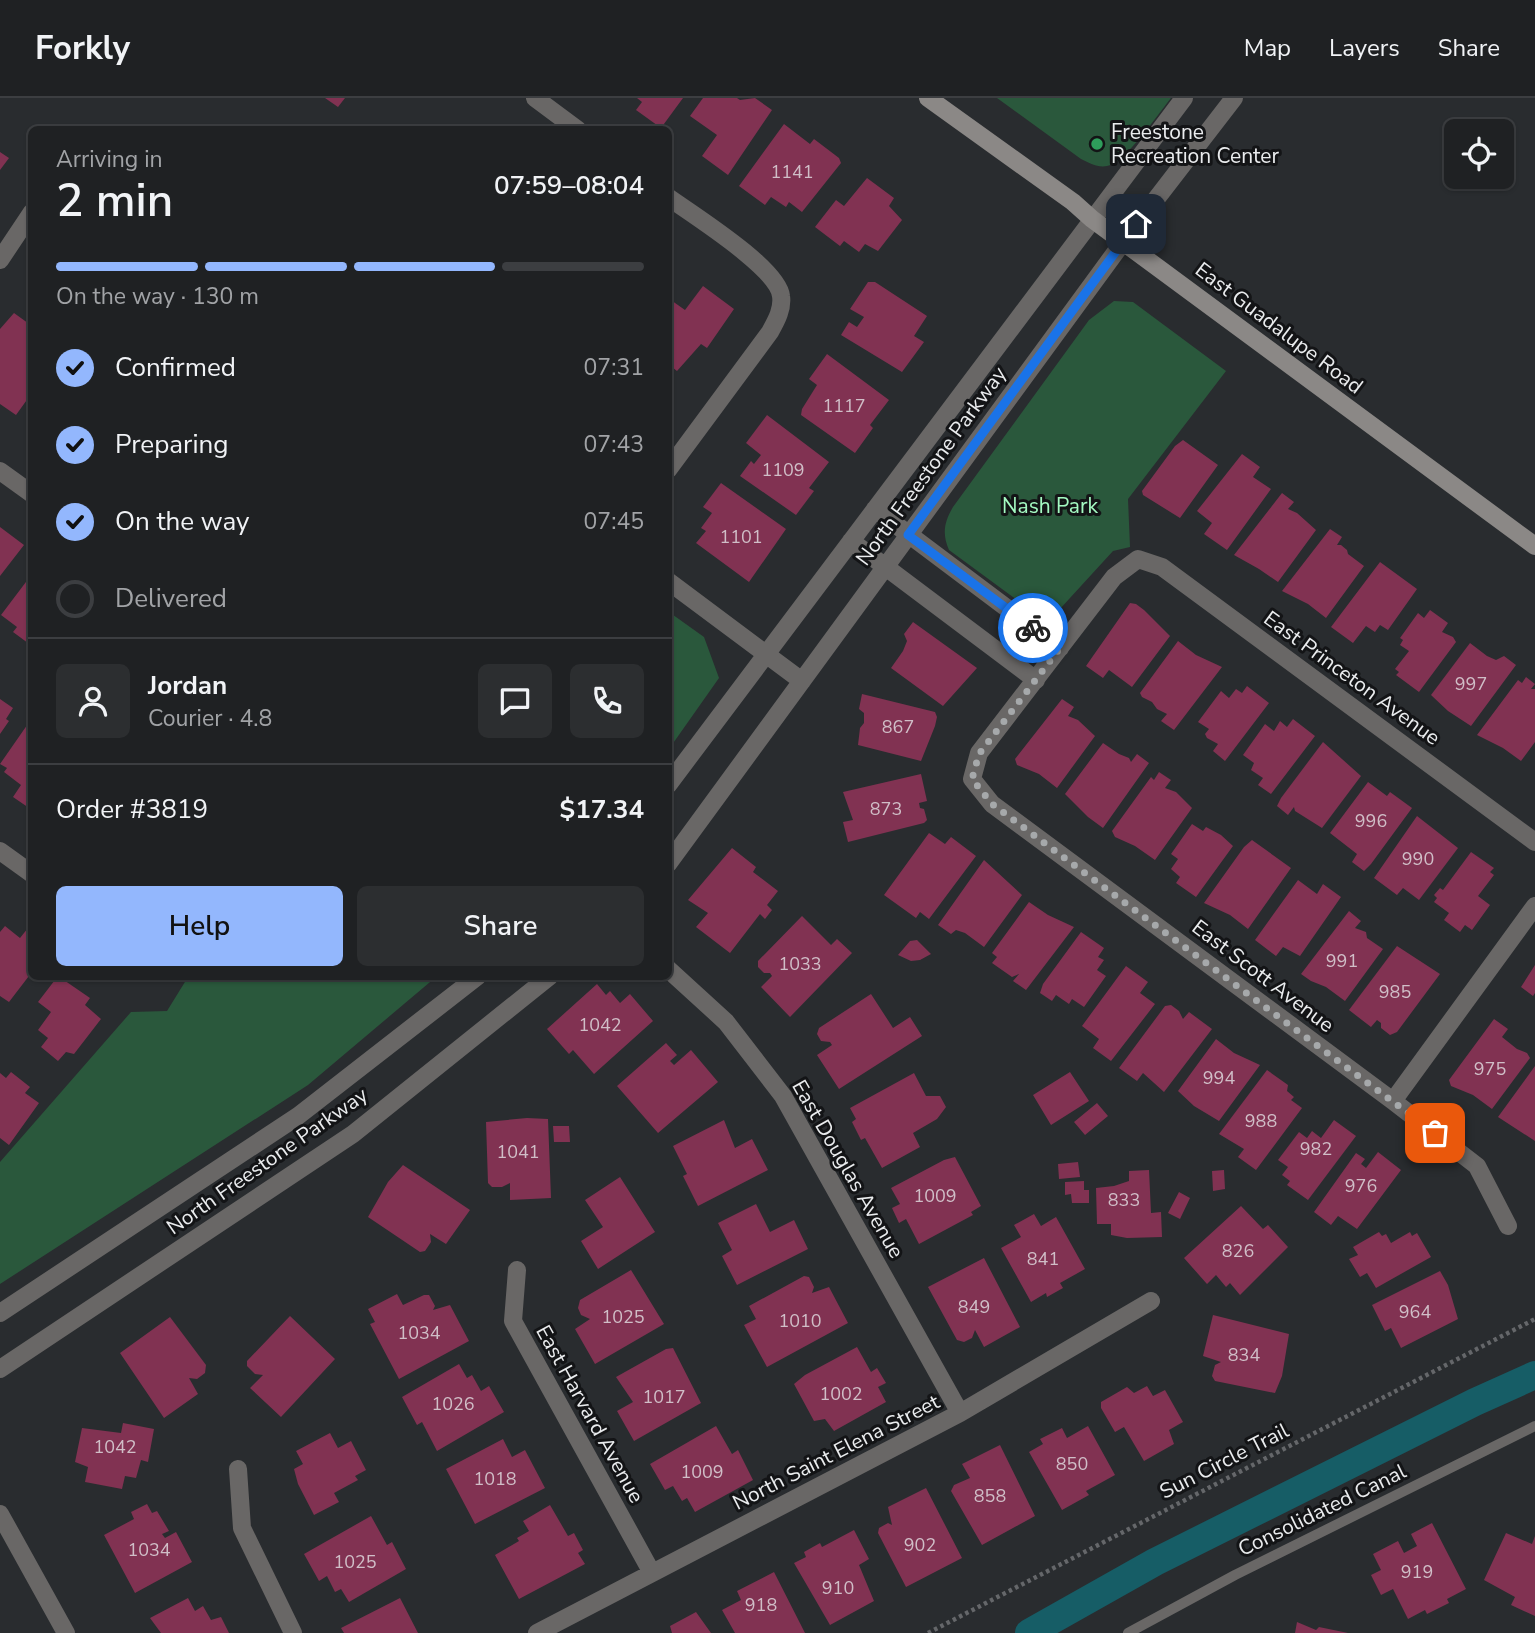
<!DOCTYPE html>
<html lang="en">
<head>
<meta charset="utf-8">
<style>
  :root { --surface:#1f2123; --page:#2c2e30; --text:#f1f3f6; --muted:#a1a3a6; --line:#3c3e41; --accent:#93b7fd }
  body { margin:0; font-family:"Nunito Sans",sans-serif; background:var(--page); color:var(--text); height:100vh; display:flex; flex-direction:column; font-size:26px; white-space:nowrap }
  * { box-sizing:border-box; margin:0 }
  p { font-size:23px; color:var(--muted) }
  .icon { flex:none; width:38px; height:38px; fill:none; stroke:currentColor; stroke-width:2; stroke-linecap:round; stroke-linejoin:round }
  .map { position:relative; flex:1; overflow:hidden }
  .side { position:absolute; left:28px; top:28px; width:644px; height:854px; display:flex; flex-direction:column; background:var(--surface); border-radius:10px; box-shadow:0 2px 5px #0004,0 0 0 2px var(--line) }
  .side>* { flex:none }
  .fabs { position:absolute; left:1444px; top:21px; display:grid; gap:14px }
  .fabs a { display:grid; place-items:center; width:70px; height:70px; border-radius:10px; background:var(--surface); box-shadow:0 2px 5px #0004,0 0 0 2px var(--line); font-size:35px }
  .pin { position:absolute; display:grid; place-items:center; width:60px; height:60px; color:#fff; margin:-30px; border-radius:14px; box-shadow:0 4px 10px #0006 }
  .courier { position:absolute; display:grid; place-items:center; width:70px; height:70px; margin:-35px; border:5px solid #1a73e8; border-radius:50%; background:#fff; color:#222; box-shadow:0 2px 9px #0007 }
  .overview em { font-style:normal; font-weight:600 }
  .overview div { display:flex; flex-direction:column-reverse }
  .overview { display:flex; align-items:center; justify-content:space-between; height:119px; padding:0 28px }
  h1 { font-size:46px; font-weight:600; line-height:52px }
  .bar { display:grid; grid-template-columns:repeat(4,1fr); gap:10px 7px; align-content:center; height:84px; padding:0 28px }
  .bar i { height:9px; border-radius:5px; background:var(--line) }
  .bar .current { background:var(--accent) }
  .bar p { grid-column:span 4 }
  .line { display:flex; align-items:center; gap:18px; padding:0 28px; border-top:2px solid var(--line) }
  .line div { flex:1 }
  .round { display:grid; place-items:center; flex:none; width:74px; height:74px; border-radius:10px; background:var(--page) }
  ol { padding:0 28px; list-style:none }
  li { display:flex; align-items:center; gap:21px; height:77px }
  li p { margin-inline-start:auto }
  li .icon { padding:7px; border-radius:50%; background:var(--accent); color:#111; stroke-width:4 }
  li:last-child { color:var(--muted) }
  li i { width:38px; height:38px; border:4px solid var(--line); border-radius:50% }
  .primary-button { display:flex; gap:14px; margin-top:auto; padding:14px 28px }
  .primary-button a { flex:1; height:80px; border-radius:10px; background:var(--accent); color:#111; font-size:28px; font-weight:600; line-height:80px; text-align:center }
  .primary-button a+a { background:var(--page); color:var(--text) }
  header { display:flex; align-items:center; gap:42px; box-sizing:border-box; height:98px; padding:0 35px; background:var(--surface); border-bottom:2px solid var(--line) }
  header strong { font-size:33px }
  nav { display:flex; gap:38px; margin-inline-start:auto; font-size:24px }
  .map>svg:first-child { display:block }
</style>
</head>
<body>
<header>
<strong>Forkly</strong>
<nav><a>Map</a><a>Layers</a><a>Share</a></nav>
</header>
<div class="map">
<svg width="1535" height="1535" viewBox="0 0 1535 1535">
  <rect width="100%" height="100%" fill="#292c2f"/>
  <path fill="#2a583c" d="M997,0H1171C1158,16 1125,65 1107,68C1098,70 1089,65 1081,61Z
    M1114,203L1133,204L1226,273L1128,401L1130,449L1113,453L1059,512L1036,516L949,452C942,436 944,424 953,409L1089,222Z
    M669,514L704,539L719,580L669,651Z
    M188,879H436L308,987L0,1186V1064L131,914L167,913Z"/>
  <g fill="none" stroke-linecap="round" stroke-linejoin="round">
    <path stroke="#165d66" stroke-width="28" d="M1029,1535L1155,1464L1475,1304L1535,1277"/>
  </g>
  <path fill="#813252" d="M325,0H345L338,9Z
    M637,0H683L661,30L636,12L642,4Z
    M703,0H737L740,2L755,0L772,12L728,77L702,58L717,37L690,18Z
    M784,26L810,46L814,41L839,60L841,65L802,114L789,104L786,109L771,99L765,107L739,88Z
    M0,54L9,60L0,72Z
    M867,80L894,100L889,108L902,122L878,153L865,146L859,154L844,143L840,148L815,129L836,102L844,108Z
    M868,184H875L927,218L914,238L924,244L902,274L841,237L849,224L857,229L864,219L850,211Z
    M703,188L734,211L707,250L701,246L677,273L668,266V200L685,212Z
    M14,215L32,228V301L29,299L16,317L0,306V231Z
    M827,256L889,302L870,327L873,330L855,355L801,317L802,311L817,287L809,281Z
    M767,317L829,364L809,390L814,393L796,417L740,378L751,363L754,366L761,357L746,345Z
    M1183,342L1218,367L1180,420L1143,397L1142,393L1175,348Z
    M1242,356L1260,369L1253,379L1271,391L1227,452L1204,436L1212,425L1197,413Z
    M721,385L786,431L749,484L696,445L706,433L701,430L712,415L703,409Z
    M1282,395L1294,404L1288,411L1297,415L1316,432L1278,484L1259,471L1234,457Z
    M0,429L24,447L0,478Z
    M1330,431L1342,439L1337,447H1341L1347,452L1348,456L1364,468L1326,520L1308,506L1282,493Z
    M1380,464L1417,491L1388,532L1380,527L1375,534L1366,528L1353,545L1331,529Z
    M32,476V548L13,534L17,529L1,517Z
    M1130,505L1136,506L1144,512L1170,538L1132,589L1109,572L1103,580L1086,568Z
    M1430,512L1448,525L1442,534L1453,539L1456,544L1419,594L1396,577L1399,574L1395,571L1409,553L1400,547L1403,542L1400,540L1418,515L1424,520Z
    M913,524L977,570L943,608L891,570L903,553L907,543L904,536Z
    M1178,543L1196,557L1222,569L1174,632L1161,623L1167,616L1157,611L1152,604L1142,599L1140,595Z
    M1470,545L1487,558L1496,562L1504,558L1516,567L1471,628L1448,613L1431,597Z
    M1526,579L1535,586L1531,591H1535V644L1521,663L1503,650L1477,637L1518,582L1522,585Z
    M1247,588L1269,605L1225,663L1213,653L1218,646L1207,640L1205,636L1209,631L1198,624L1221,593L1229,600L1236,591L1242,595Z
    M862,596L935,614L937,619L935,628L921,663L858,647L860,630L864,625V615L859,611Z
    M0,601L13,610L6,621L9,623L0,636Z
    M1062,601L1074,609L1068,618L1078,622L1095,638L1057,690L1039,676L1017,667L1015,661Z
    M32,620V712L13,699L21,687L4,674L7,670L0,666Z
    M1293,621L1315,638L1271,696L1258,687L1263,680L1251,672L1254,665L1243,657L1265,626L1274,633L1280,623L1287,629Z
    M1323,644L1361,678L1322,730L1295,713L1294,709L1288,717L1277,708L1281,700Z
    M1103,645L1119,656L1129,660L1131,664L1137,656L1149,665L1103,730L1088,719L1065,696Z
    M1159,674L1171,682L1165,690L1176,694L1192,710L1155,762L1135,748L1115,739L1112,733L1151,679L1154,682Z
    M921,676L927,703L919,705L920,710L924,711L927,722L924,725L848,744L843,724L853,722L843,694Z
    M1368,684L1387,698L1390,694L1412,710L1371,766L1364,773L1352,764L1357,756L1330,735Z
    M1417,718L1458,750L1419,802L1403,790L1397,797L1374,780Z
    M1192,726L1203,733L1206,729L1221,737L1233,748L1196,799L1176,785L1180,779L1171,771L1178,761L1171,756Z
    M929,735L945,746L951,739L976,758L929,821L920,814L916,820L884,797Z
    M1252,742L1291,770L1248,831L1230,817L1204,805L1244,749Z
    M732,750L756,769L753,774L778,793L767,807L772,812L765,821L760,816L730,855L696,829L708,815L688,802Z
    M1471,754L1494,770L1490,774L1494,777L1478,798L1490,807L1472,832L1465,827L1460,834L1444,822L1449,815L1434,804L1437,800L1434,797L1440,790L1443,792Z
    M984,762L1022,797L984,849L965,835L956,832L951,836L938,827Z
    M1298,782L1317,796L1323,786L1341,799L1300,858L1283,849L1276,858L1255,842Z
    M1029,804L1048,817L1074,829L1026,892L1013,883L1019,876L1012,879L992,865L997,859L992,855Z
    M1349,813L1361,823L1355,830L1366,834L1367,840L1383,851L1345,903L1326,889L1311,883L1301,876Z
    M802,818L831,847L837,841L852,855L790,919L761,889L772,878L770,875H764L758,869V863Z
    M5,828L20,840L28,830L32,832V874L9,904L0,898V834Z
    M1081,834L1104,850L1098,859L1104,862L1097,872L1106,878L1084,909L1072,901L1069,906L1056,897L1052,903L1040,895L1043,886Z
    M917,842L931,856L920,862L911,863L898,857L910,843Z
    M1397,848L1440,876L1397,934L1390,937L1381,930V925L1377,922L1371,929L1349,912Z
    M1535,867V895L1533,898L1521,889Z
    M1126,868L1148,884L1140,895L1155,906L1111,963L1093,950L1099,941L1082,928Z
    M58,878L90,900L85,907L101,921L74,956L66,954L58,963L41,949L48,940L38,932L51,914L38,904Z
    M597,886L606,897L610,893L620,905L630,896L653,923L594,976L573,952L569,956L547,931Z
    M871,896L893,930L910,919L922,938L839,991L817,957L832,947L830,944L821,943L817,936L819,930Z
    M1171,907L1179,913L1183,921L1189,914L1212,931L1164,994L1143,975L1137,983L1119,970L1165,908Z
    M1494,921L1508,931L1502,939L1517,951L1527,955L1530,960L1492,1011L1473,997L1451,988L1449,982Z
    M1216,941L1234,955L1260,967L1219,1023L1194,1008L1178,993Z
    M666,945L677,957L670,963L674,967L691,952L718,984L658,1035L617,988Z
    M1535,968V1043L1498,1019Z
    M1267,972L1288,987L1287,993L1294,999L1291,1002L1302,1010L1256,1072L1238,1059L1244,1051L1219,1036Z
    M11,974L30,989L25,995L39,1005L9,1047L0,1040V975L6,980Z
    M1070,974L1089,1003L1051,1027L1033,997Z
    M914,975L926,998H940L946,1009L937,1021L913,1035L920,1049L882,1070L865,1040L861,1042L852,1024L856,1021L850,1010Z
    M1097,1005L1108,1018L1085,1037L1074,1024Z
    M527,1020L548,1021L551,1100L510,1102V1085L502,1089H492L488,1085L486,1024Z
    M724,1022L735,1050L752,1041L768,1072L698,1108L683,1078L687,1076L673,1048Z
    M1334,1022L1356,1038L1308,1102L1287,1087L1290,1083L1282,1077L1288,1069L1278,1062L1299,1034L1307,1040L1312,1033L1321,1040Z
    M553,1028H569L570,1044H554Z
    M1378,1054L1401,1072L1357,1131L1338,1118L1331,1127L1314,1114L1356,1055L1365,1061L1361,1066L1366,1070Z
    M955,1059L981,1108L971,1114L973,1117L919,1146L906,1121L899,1125L892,1110L900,1106L891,1090L944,1062Z
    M1078,1064L1080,1079L1059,1081L1058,1066Z
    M403,1067L470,1112L446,1146L430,1136L431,1144L425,1153L420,1154L368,1119L388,1084Z
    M1149,1072L1151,1115L1161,1114L1162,1139L1127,1140L1111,1137V1126H1097L1096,1090L1114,1088L1129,1083V1073Z
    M1224,1072L1225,1091L1213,1093L1212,1073Z
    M620,1079L655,1134L598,1171L581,1143L603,1129L585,1102Z
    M1084,1083V1092H1089V1105H1072L1071,1096L1065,1097V1084Z
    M1179,1094L1190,1100L1180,1121L1168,1115Z
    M756,1106L770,1134L794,1122L808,1151L737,1187L722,1158L732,1152L718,1125Z
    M1241,1108L1263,1131L1268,1127L1288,1149L1240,1197L1230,1185L1226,1189L1216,1177L1207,1186L1184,1160Z
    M1034,1116L1041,1128L1056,1119L1085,1171L1060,1185L1063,1190L1047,1199L1046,1195L1031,1204L1001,1150L1021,1139L1014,1127Z
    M1379,1134L1382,1138L1386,1136L1391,1145L1410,1134L1412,1138L1417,1135L1431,1159L1376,1190L1367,1175L1360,1179L1349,1161L1358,1157L1353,1149Z
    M984,1160L1020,1229L984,1249L975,1232L972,1240L964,1244L957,1242L928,1189Z
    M631,1172L664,1226L595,1266L575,1231L590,1221L581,1217L578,1210L580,1202Z
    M1440,1173L1448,1187L1458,1221L1401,1250L1391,1230L1385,1233L1372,1207Z
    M804,1178L809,1179L814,1189L812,1195L829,1189L848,1225L767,1269L744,1227L756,1221L749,1208Z
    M397,1196L403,1207L424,1197H429L435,1208L433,1212L450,1207L469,1243L399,1281L370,1226L375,1224L368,1211Z
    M1213,1217L1289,1236L1282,1278L1275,1295L1215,1283L1212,1278L1215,1267L1221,1264L1203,1258Z
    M290,1218L335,1261L281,1319L250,1290L263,1277L255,1276L247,1268V1263Z
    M170,1219L206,1267L205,1275L197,1281L189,1280L198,1296L164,1320L120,1255Z
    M857,1249L871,1274L877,1270L886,1285L878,1289L886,1304L834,1333L825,1321L814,1323L794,1286L805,1277Z
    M673,1250L701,1305L634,1343L617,1313L633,1304L616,1279L666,1251Z
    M459,1266L467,1280L472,1277L481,1293L489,1288L504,1314L437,1353L422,1324L417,1327L402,1299Z
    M1147,1288L1153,1298L1165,1292L1183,1324L1169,1332L1174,1346L1144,1363L1124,1329L1115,1334L1101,1310V1304L1127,1289L1134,1295Z
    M123,1325L154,1331L148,1364L141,1362L136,1380L125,1378L122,1391L85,1384L88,1369L75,1364L82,1330L121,1335Z
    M716,1328L732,1356L738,1352L753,1382L695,1414L687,1400L682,1403L673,1388L665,1392L650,1366Z
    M1088,1328L1115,1377L1086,1393L1089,1397L1062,1412L1029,1354L1043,1346L1040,1341L1062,1330L1067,1340Z
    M330,1335L338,1350L351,1343L366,1372L355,1378L358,1382L334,1395L339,1404L314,1417L298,1386L294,1371L303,1366L296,1353Z
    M503,1341L512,1359L525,1352L545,1390L475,1426L446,1371Z
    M1000,1347L1035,1418L982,1447L951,1393L954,1387L970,1380L962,1366Z
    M926,1390L962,1460L906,1489L878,1435L879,1430L888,1425L892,1427L888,1409Z
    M147,1406L152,1415L157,1413L169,1433L162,1436L165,1440L176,1434L192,1464L135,1495L104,1437L134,1421L131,1414Z
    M550,1407L568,1438L574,1435L583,1452L578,1455L585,1466L519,1501L495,1457L519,1443L517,1440L529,1433L523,1423Z
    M371,1418L387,1447L392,1444L406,1471L349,1504L341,1491L335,1494L327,1478L319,1483L304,1456Z
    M1432,1425L1466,1491L1447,1501L1449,1505L1427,1516L1425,1512L1408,1521L1393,1491L1381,1497L1371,1477L1381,1472L1373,1456L1398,1443L1404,1455L1417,1448L1411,1436Z
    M854,1432L869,1461L859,1467L874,1503L830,1527L794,1465L806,1459L804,1454L820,1445L822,1449Z
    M1506,1435L1532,1446L1535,1438V1518L1511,1507L1515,1499L1484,1482Z
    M774,1474L805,1535H735L722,1512L741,1502L737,1493Z
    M188,1500L195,1513L203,1508L211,1522L221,1519L229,1535H161L150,1520Z
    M400,1500L418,1535H344L341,1530Z
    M696,1514L711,1535H672L670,1528Z
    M1297,1524L1316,1532L1319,1529L1348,1535H1295Z"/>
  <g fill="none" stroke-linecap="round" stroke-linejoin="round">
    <path stroke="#65676a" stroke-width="4.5" stroke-dasharray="3.5 3.5" stroke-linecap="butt" d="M928,1535L1535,1221"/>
    <path stroke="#696766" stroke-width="10" d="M1128,1535L1235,1477L1535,1328"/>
    <path stroke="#696766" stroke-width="18" d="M535,0L578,32
      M668,99C693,117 778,170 781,198C783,211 776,223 770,234L668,372
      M0,162L32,114
      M0,373L32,396
      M875,411L1060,550
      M851,443L1036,582
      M668,483L802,583
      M668,687L1184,0
      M0,753L32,776
      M668,766L1123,144L1234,0
      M668,871L726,924L783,998L960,1315
      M1393,1003L1535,808
      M1508,1128L1477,1068L1393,1003L992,706L972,681L979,655L1114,479L1138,461L1162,469L1535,744
      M517,1172L513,1223L652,1475
      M0,1215L298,1018L478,878
      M0,1271L353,1036L550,878
      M238,1371L242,1430L293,1535
      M0,1416L66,1535
      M537,1535L960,1315L1151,1203"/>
    <path stroke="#8b8886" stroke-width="18" d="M928,0L1073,104L1092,121L1535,448"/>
  </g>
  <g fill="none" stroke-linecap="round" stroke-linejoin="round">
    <path stroke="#a6a9ab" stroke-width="7" stroke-dasharray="0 12.6" d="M1033,530L1060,550L979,656L972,681L992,706L1435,1035"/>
    <path stroke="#1a73e8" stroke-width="9" d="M1033,530L908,437L1136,126"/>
  </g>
  <circle fill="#2e9e5b" stroke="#131416" stroke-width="2.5" cx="1097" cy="46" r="7"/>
  <g text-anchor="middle" stroke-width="6" stroke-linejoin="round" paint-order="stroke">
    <g font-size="18" fill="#d0bec7">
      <text x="792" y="80">1141</text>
      <text x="844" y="314">1117</text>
      <text x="783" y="378">1109</text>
      <text x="741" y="445">1101</text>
      <text x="1471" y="592">997</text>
      <text x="898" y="635">867</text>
      <text x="886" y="717">873</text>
      <text x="1371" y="729">996</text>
      <text x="1418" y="767">990</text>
      <text x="1342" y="869">991</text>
      <text x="800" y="872">1033</text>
      <text x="1395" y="900">985</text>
      <text x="600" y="933">1042</text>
      <text x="1490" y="977">975</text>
      <text x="1219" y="986">994</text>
      <text x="1261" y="1029">988</text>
      <text x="1316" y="1057">982</text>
      <text x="518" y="1060">1041</text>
      <text x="1361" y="1094">976</text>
      <text x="935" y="1104">1009</text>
      <text x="1124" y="1108">833</text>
      <text x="1238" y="1159">826</text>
      <text x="1043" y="1167">841</text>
      <text x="974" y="1215">849</text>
      <text x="1415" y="1220">964</text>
      <text x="623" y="1225">1025</text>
      <text x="800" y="1229">1010</text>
      <text x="419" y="1241">1034</text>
      <text x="1244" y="1263">834</text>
      <text x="841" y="1302">1002</text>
      <text x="664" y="1305">1017</text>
      <text x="453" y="1312">1026</text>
      <text x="115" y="1355">1042</text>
      <text x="1072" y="1372">850</text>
      <text x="702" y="1380">1009</text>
      <text x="495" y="1387">1018</text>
      <text x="990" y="1404">858</text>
      <text x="920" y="1453">902</text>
      <text x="149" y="1458">1034</text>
      <text x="355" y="1470">1025</text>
      <text x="1417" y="1480">919</text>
      <text x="838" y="1496">910</text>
      <text x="761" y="1513">918</text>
    </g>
    <g font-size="21" fill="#eaecee" stroke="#131416" text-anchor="start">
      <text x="1111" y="41">Freestone<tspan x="1111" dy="24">Recreation Center</tspan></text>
    </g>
    <g font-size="21" fill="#eaecee" stroke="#131416">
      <text transform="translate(1279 230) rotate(37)" y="7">East Guadalupe Road</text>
      <text transform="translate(931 368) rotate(-54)" y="7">North Freestone Parkway</text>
      <text transform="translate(1352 580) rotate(36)" y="7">East Princeton Avenue</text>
      <text transform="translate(1263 878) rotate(37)" y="7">East Scott Avenue</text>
      <text transform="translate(267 1063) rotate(-35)" y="7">North Freestone Parkway</text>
      <text transform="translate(848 1071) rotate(60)" y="7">East Douglas Avenue</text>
      <text transform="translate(590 1316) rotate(61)" y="7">East Harvard Avenue</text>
      <text transform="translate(836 1354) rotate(-27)" y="7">North Saint Elena Street</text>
      <text transform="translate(1224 1363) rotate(-27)" y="7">Sun Circle Trail</text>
      <text transform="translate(1322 1412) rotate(-26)" y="7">Consolidated Canal</text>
    </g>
    <g font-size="21" fill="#a4fac2" stroke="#131416">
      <text x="1050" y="415">Nash Park</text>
    </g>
  </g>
</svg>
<div class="fabs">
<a><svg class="icon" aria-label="locate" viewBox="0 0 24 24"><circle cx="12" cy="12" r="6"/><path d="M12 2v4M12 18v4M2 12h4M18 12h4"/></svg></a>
</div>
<div class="pin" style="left:1435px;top:1035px;background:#ea580c"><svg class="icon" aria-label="bag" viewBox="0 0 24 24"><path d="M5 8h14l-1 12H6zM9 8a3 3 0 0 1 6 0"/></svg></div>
<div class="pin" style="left:1136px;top:126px;background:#1f2937"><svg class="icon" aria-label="home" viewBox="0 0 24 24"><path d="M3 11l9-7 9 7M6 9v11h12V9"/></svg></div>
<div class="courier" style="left:1033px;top:530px"><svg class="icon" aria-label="bike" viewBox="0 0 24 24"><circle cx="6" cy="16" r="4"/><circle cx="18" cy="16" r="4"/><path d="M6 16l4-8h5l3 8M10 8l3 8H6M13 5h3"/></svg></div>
<section class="side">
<div class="overview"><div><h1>2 min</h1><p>Arriving in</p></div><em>07:59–08:04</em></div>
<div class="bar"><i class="current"></i><i class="current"></i><i class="current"></i><i></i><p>On the way · 130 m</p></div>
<ol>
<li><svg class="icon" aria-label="check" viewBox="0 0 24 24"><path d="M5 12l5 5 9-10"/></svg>Confirmed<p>07:31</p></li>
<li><svg class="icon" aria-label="check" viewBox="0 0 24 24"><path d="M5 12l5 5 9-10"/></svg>Preparing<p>07:43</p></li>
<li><svg class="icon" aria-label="check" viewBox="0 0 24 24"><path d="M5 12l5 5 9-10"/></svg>On the way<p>07:45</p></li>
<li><i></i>Delivered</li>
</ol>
<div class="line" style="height:126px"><a class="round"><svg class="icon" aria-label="person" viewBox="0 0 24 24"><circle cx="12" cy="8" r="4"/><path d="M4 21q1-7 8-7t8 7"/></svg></a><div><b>Jordan</b><p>Courier · 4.8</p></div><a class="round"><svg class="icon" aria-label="chat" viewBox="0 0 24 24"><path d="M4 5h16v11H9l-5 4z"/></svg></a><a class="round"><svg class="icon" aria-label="phone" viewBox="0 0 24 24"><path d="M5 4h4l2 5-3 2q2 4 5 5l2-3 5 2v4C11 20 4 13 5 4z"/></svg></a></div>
<div class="line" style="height:91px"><div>Order #3819</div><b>$17.34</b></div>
<div class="primary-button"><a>Help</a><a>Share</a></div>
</section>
</div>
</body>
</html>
